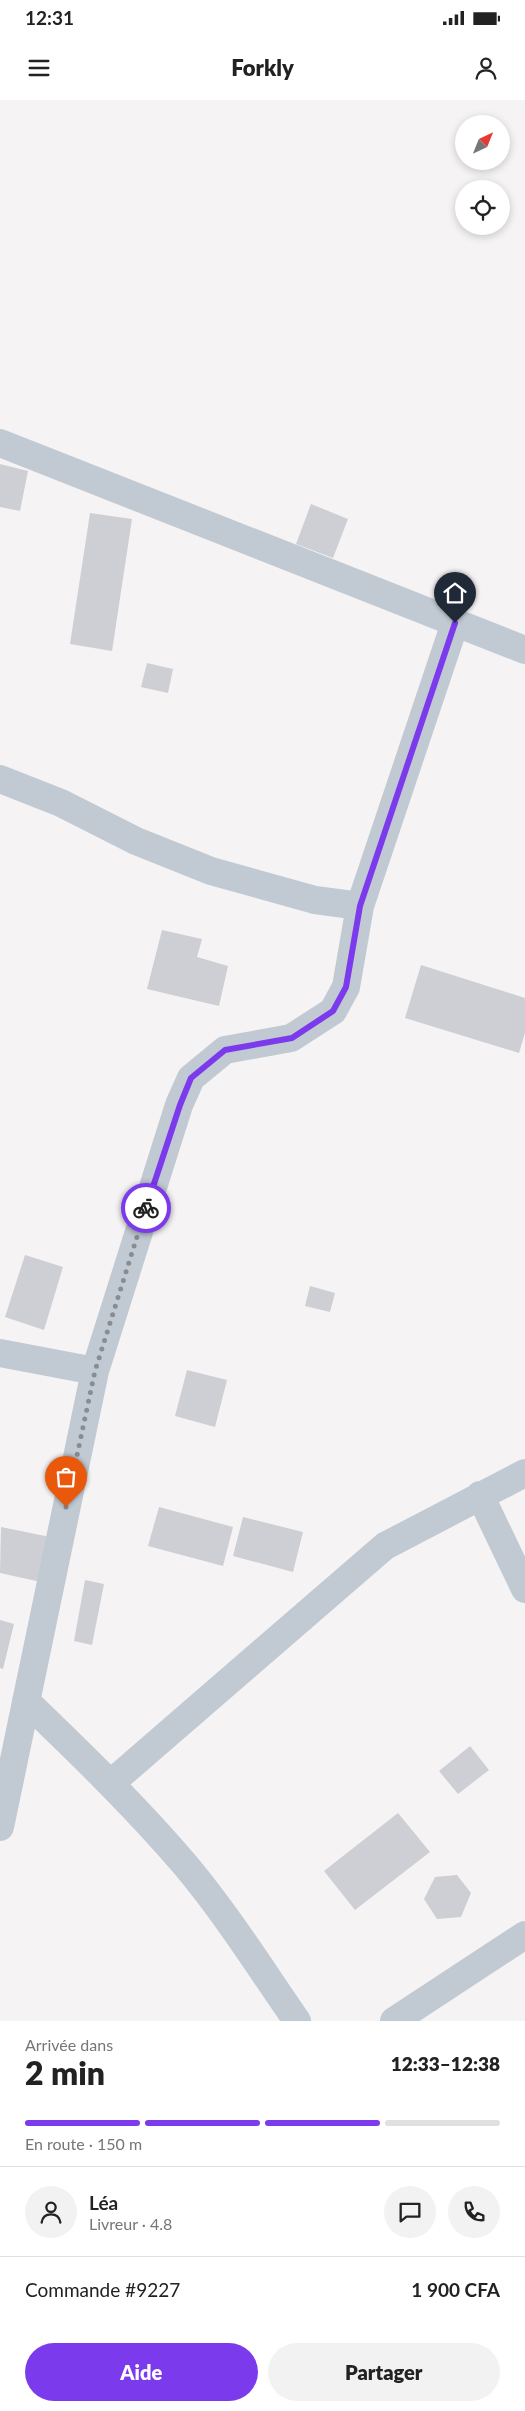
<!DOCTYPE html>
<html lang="fr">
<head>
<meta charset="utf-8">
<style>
  :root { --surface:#fff; --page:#f2f2f2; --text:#222; --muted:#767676; --line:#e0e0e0; --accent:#7c3aed }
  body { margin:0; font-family:Lato,sans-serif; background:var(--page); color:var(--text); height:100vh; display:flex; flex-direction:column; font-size:19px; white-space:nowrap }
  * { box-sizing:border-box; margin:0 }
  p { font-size:16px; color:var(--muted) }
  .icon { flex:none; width:28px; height:28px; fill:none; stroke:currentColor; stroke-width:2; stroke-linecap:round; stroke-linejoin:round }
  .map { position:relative; height:1921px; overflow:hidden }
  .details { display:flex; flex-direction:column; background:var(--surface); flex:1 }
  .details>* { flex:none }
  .needle { width:32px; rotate:43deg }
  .controls { position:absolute; left:455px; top:15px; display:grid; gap:10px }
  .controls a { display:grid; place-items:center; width:55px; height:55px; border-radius:50%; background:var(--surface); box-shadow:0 2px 8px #0003; font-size:25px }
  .pin { position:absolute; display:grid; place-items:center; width:42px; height:42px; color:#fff; margin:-51px -21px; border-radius:50% 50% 50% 0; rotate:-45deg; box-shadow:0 0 5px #0007 }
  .pin .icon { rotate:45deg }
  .courier { position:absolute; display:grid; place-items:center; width:50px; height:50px; margin:-25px; border:4px solid #7c3aed; border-radius:50%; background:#fff; color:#222; box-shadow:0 1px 6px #0007 }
  .headline em { font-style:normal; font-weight:800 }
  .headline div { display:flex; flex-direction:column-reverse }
  .headline { display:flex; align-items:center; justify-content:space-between; height:85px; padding:0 25px }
  h1 { font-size:32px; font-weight:800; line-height:38px }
  .bar { display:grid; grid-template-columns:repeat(4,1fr); gap:8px 5px; align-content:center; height:60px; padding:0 25px }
  .bar i { height:6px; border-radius:4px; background:var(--line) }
  .bar .current { background:var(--accent) }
  .bar p { grid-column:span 4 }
  .line { display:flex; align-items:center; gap:12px; padding:0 25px; border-top:1px solid var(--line) }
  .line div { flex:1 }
  .round { display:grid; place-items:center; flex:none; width:52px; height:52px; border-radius:26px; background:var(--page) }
  .cta { display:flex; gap:10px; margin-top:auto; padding:10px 25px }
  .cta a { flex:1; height:58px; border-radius:30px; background:var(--accent); color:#fff; font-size:20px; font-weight:800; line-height:58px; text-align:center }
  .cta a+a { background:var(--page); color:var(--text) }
  .status { display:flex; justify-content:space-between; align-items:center; height:35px; padding:0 25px; background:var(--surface); direction:ltr }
  .status svg { height:14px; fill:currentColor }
  header { display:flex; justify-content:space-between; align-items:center; height:65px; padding:0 25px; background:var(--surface); font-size:22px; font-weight:800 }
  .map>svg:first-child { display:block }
</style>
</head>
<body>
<div class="status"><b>12:31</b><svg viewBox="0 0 49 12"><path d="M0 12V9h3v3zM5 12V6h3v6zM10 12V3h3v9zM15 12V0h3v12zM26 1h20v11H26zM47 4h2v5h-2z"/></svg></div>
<header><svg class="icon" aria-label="menu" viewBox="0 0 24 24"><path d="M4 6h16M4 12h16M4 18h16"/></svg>Forkly<svg class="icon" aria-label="person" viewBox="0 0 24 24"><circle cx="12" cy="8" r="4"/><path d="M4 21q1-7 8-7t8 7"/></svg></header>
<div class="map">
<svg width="525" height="1921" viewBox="0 0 525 1921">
  <rect width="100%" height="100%" fill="#f5f3f3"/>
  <path fill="#cdcfd5" d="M0,364L28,371L20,411L0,407Z
    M311,404L348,419L333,458L296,444Z
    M90,413L132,419L112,551L70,544Z
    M147,563L173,569L168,593L141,587Z
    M162,830L202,839L197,857L228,866L219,906L147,889Z
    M421,865L525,898V933L519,953L405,918Z
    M25,1155L63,1167L44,1230L5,1217Z
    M310,1186L335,1193L330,1212L305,1206Z
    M187,1270L227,1280L215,1327L175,1316Z
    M159,1407L233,1427L223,1466L148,1446Z
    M243,1417L303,1432L293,1472L233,1456Z
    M1,1427L50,1437L41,1482L0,1473Z
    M85,1480L104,1484L92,1545L74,1541Z
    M0,1520L14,1524L3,1569L0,1568Z
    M470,1646L489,1670L458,1694L439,1671Z
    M398,1713L430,1752L355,1810L324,1771Z
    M457,1775L471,1793L461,1817L437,1819L424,1799L435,1777Z"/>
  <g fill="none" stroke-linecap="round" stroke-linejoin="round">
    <path stroke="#c1cad2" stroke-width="28" d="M0,343L525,550
      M0,679L61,703L136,741L211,771L315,800L360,806
      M0,1253L95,1271
      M480,1395L525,1489
      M26,1601C82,1655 137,1708 187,1767C227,1815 261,1869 297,1921
      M111,1683L385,1446L525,1373
      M0,1727L95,1271L179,1005L191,978L225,950L291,938L333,911L346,887L360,806L455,523
      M394,1921L525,1835"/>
  </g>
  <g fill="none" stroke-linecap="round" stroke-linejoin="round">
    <path stroke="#868d94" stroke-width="5" stroke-dasharray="0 9" d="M66,1407L95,1271L146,1108"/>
    <path stroke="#7c3aed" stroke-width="6" d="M146,1108L180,1005L191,978L225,950L292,938L333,911L346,887L360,806L455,523"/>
  </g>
</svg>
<div class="controls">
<a><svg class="needle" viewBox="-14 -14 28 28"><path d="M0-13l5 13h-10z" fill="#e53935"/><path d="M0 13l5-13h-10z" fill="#767676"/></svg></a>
<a><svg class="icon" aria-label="locate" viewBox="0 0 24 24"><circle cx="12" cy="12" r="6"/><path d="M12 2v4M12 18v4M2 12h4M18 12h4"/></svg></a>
</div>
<div class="pin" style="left:66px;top:1407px;background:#ea580c"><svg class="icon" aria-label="bag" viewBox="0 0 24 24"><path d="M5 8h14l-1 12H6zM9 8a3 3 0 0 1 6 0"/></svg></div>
<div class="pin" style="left:455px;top:523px;background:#1f2937"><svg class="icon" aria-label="home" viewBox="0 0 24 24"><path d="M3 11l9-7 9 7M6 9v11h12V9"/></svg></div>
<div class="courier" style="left:146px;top:1108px"><svg class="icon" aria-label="bike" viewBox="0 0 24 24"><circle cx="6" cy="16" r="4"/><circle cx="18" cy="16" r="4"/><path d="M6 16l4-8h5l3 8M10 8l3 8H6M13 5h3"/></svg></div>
</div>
<section class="details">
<div class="headline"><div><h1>2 min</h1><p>Arrivée dans</p></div><em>12:33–12:38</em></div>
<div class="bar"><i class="current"></i><i class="current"></i><i class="current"></i><i></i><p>En route · 150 m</p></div>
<div class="line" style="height:90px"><a class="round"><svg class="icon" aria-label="person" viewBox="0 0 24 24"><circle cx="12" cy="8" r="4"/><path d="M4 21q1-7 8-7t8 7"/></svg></a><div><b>Léa</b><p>Livreur · 4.8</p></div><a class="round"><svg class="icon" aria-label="chat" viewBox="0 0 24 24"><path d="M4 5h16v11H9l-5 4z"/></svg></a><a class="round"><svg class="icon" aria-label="phone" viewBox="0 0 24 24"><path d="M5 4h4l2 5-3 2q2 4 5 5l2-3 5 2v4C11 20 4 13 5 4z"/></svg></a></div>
<div class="line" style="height:65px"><div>Commande #9227</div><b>1 900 CFA</b></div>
<div class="cta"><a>Aide</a><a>Partager</a></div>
</section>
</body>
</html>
